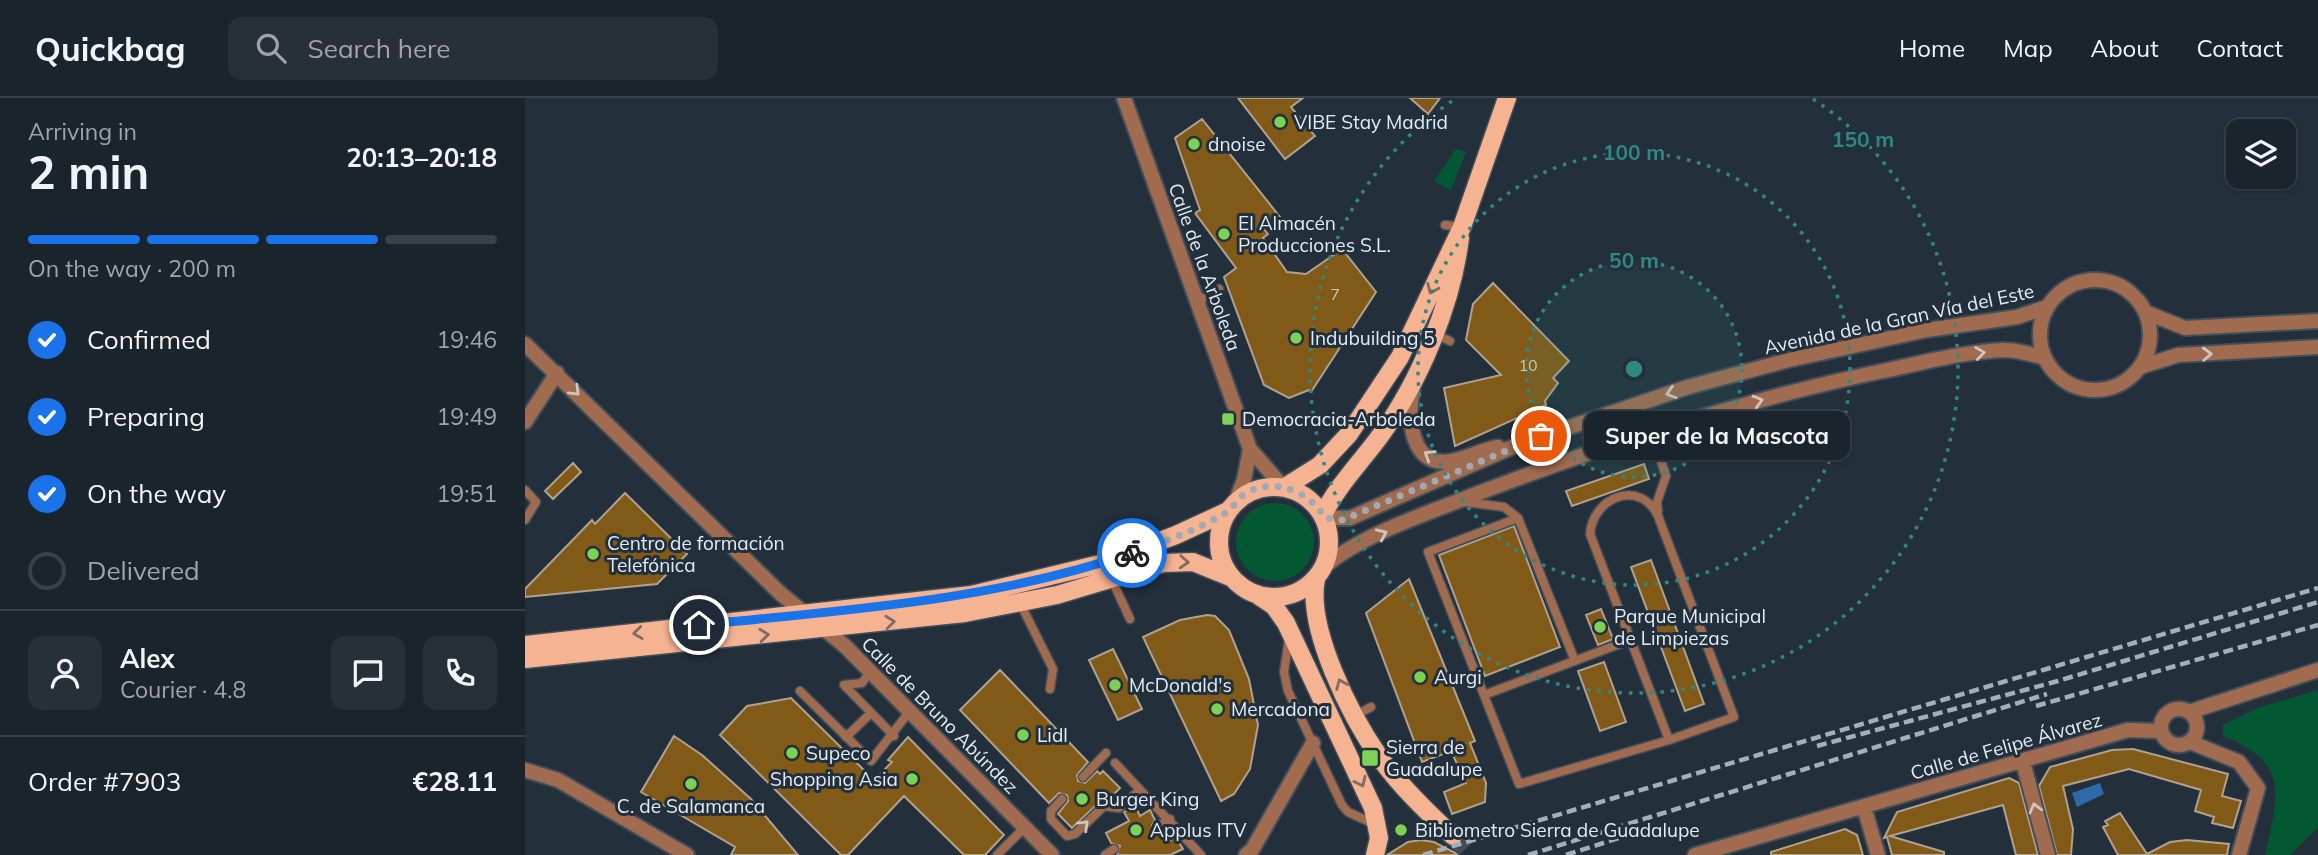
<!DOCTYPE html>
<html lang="en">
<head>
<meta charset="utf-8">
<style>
  :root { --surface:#1a242d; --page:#273039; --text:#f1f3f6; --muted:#9fa4aa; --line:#384149; --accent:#1a73e8 }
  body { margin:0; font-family:Mulish,sans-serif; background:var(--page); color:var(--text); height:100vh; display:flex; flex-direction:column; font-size:26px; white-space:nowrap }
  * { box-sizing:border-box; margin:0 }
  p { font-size:23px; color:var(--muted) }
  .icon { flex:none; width:38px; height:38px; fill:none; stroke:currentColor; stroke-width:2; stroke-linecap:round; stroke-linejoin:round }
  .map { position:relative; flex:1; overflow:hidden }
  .sheet { display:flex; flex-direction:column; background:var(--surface); width:525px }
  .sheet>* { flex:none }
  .controls { position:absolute; left:1701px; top:21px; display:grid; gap:14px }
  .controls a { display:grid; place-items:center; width:70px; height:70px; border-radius:14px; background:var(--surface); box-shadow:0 2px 5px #0004,0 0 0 2px var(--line); font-size:35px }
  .pin { position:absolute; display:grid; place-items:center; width:60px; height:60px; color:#fff; margin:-30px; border:4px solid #fff; border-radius:50%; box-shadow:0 2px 7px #0007 }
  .courier { position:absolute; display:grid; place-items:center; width:70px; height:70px; margin:-35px; border:5px solid #1a73e8; border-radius:50%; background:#fff; color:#222; box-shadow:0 2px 9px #0007 }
  .bubble { position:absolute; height:49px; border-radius:14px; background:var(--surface); box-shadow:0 2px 5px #0004,0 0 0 2px var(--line); font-size:23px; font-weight:700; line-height:49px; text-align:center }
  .summary em { font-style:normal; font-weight:700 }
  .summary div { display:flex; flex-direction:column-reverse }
  .summary { display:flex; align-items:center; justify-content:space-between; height:119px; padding:0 28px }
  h1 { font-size:46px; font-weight:700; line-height:52px }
  .bar { display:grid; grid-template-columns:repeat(4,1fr); gap:10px 7px; align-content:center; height:84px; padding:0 28px }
  .bar i { height:9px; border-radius:5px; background:var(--line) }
  .bar .active { background:var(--accent) }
  .bar p { grid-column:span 4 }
  .line { display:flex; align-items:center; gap:18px; padding:0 28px; border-top:2px solid var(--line) }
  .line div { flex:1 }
  .round { display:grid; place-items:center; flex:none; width:74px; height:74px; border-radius:14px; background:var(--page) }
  ol { padding:0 28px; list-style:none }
  li { display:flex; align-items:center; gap:21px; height:77px }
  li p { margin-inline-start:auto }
  li .icon { padding:7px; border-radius:50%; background:var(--accent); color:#fff; stroke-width:4 }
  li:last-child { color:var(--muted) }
  li i { width:38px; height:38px; border:4px solid var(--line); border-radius:50% }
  header { display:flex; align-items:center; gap:42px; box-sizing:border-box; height:98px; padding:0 35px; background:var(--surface); border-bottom:2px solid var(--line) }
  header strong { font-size:33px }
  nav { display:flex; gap:38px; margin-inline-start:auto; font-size:24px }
  .search { width:490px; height:63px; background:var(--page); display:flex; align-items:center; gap:18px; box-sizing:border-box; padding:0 24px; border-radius:14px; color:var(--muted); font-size:26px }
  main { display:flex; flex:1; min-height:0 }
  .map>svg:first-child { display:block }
</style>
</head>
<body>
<header>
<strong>Quickbag</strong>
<div class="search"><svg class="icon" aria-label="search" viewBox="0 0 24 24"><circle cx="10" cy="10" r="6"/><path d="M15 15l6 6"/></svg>Search here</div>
<nav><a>Home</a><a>Map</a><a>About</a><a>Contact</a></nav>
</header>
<main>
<section class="sheet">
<div class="summary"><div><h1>2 min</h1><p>Arriving in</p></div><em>20:13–20:18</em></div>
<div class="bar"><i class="active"></i><i class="active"></i><i class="active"></i><i></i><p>On the way · 200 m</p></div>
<ol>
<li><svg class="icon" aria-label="check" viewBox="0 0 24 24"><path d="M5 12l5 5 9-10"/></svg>Confirmed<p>19:46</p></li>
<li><svg class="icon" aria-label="check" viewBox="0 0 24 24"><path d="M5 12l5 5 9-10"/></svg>Preparing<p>19:49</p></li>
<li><svg class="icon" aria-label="check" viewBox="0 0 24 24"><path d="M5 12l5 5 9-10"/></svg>On the way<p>19:51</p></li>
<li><i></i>Delivered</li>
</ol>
<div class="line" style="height:126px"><a class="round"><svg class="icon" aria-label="person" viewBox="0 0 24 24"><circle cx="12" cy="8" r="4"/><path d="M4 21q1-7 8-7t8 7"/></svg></a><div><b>Alex</b><p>Courier · 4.8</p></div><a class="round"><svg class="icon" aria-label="chat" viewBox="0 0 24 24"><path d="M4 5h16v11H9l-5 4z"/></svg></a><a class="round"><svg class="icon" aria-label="phone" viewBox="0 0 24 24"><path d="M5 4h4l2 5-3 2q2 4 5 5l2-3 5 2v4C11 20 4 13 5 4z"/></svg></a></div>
<div class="line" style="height:91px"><div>Order #7903</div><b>€28.11</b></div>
</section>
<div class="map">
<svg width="1793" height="757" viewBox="0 0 1793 757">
  <rect width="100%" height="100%" fill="#23303c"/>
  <path fill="#035834" d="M931,51L941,54L926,92L909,83Z
    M711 444a39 39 0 1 1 78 0a39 39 0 1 1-78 0Z
    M1793,592V729L1765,757H1740C1753,697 1766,665 1698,638V627L1733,610Z"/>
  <path fill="#2e6aa9" d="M1575,685L1579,696L1552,709L1547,695Z"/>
  <path fill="#825a18" stroke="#afa291" stroke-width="2" d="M713,0H778L766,9L790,38L760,61Z
    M885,0H915L903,16Z
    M677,21L755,119L739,131L743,136L738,140L762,174L781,176L817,151L851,194L786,294L784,292L764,300L739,287L699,179L711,170L670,115L675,112L650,40Z
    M968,185L1044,263L1028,280L1033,285L1020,303L1021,307L930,348L919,290L976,277L941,242L948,206Z
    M48,365L56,374L28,401L20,393Z
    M1119,366L1124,381L1047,408L1041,393Z
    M100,395L162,456L132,486L0,499V491L67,422L70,426Z
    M989,428L1035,549L960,578L914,457Z
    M1126,462L1179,606L1160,613L1106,469Z
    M884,481L950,643L945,645L961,685L960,704L927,716L919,694L941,685L926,653L897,664L841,515Z
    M1076,511L1088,541L1073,547L1061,517Z
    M682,517L690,518L704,532L724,581L733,627L725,671L709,696L696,703L618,539L655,522Z
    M588,551L617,611L593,622L564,562Z
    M1079,564L1101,624L1075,633L1053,573Z
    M475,572L563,664L552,677L553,683L560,685L572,673L575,676L578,673L595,690L583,702L580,699L547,730L533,716L543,703L542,697L534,695L524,705L435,612Z
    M266,600L349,682L367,664L363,662L383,639L479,737L460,757H439L379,698L323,757H316L195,637L222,608Z
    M149,638L177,657L226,701L273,757H206L210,749L116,694Z
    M1608,651L1703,676L1697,698L1716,703L1708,730L1687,725L1689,719L1670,713L1676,692L1604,671L1538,688L1548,731L1546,757H1532L1514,688L1525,669L1587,652Z
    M1484,680L1494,685L1513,757H1491L1478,707L1365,738L1419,754V757H1367L1362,739L1359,740L1372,714Z
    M610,707L615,718L625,712L630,722L627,727L629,733L636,734L642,744L651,739L658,751L645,757H592L595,748L586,745L581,735L604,723L599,714Z
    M1595,715L1622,756L1645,744L1662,742L1704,746L1702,757H1593L1578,729L1583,727L1580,723Z
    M1320,731L1332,737L1338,757H1246V754Z
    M896,742L909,744L934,757H862L883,744Z"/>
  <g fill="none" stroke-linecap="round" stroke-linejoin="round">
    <path stroke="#404c58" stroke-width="18" stroke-dasharray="18 9" stroke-linecap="butt" d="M928,738L946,757"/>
    <defs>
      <path id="lane" d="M920,127L937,129
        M673,203L694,191
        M908,235L925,243
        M1126,333L1141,378L1132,404L1133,413
        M0,392L11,404L0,422
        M940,404L979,409L993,420L1050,563
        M993,420L903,454L959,597L1105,542
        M586,480L605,521
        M495,505L528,571L525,591
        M764,540L759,574L763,593L817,707L823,714L849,726
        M345,574L337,585L319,587L369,638
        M275,593L346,663L384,614
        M959,597L994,686L1144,642L1209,619L1133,418C1115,380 1068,399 1065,436L1144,642
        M831,617L846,609
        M321,639L346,615
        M590,665L676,757
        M558,679L581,655
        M537,701L526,713V721L542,738L550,736L579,708L594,710L615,692
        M633,728L645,721
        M472,757L500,729
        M580,757L589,751"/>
      <path id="street" d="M599,0L725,351L758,389
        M1515 237a55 55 0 1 1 110 0a55 55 0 1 1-110 0Z
        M1620,214L1660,230L1793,223
        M0,246L256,496L320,548L527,757
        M1615,269L1653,257L1793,249
        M888,291C882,318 885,371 926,363C943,360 956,352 973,349
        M0,324L32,275
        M710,405L719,382L725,351
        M799,420H825L992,347L1163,289L1264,262L1402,232L1492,219L1522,209
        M799,469C837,436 904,415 951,396C1082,346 1215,303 1353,274C1393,266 1436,254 1478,252C1493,252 1506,256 1520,260
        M1636 629a18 18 0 1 1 36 0a18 18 0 1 1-36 0Z
        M1664,614L1793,572
        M1665,644L1714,664L1733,690L1714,757
        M1498,664L1523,757
        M0,672L33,682L162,757
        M1339,709L1353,757
        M721,757L727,752L788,645
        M1170,757L1603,632L1635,633"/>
      <path id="primary" d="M694 444a55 55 0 1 1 110 0a55 55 0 1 1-110 0Z
        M760,389L795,367L824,336L875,259L937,129L982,0
        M798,417C812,388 836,364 855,338C894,285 927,206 935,140
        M791,481C781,530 826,619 855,660C876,689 902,714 928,738
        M734,498L749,508L761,525L848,710L854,740L850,757
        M0,547L446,497L575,466L651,437L703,413
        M0,561L440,515L532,497L639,465L668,464L705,479"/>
    </defs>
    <use href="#lane" stroke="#424e59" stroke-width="11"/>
    <use href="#street" stroke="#424e59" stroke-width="18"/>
    <use href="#primary" stroke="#424e59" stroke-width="21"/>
    <use href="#lane" stroke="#a16b50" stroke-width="8"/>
    <use href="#street" stroke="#a16b50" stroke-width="14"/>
    <use href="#primary" stroke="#f6b392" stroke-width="18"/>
    <path stroke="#a5afb9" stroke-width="4.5" stroke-dasharray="10 5" stroke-linecap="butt" d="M1511,608L1793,527
      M1292,648L1533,583L1793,504
      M898,757L1793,490
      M1003,757L1522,596
      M1041,757L1100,738"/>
  </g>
  <defs><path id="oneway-chevron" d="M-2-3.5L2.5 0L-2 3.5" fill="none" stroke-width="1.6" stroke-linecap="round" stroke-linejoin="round" transform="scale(1.75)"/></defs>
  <g stroke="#826b63">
    <use href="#oneway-chevron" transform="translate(907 191) rotate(113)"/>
    <use href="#oneway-chevron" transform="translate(659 464) rotate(3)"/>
    <use href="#oneway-chevron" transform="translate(365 524) rotate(-6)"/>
    <use href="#oneway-chevron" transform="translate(113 535) rotate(173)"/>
    <use href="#oneway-chevron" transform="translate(239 537) rotate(-6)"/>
    <use href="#oneway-chevron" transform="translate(816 586) rotate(-113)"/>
    <use href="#oneway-chevron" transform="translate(836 684) rotate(65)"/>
  </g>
  <g stroke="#cfc5c3">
    <use href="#oneway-chevron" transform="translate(1455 255) rotate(-8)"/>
    <use href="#oneway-chevron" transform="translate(1682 256) rotate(-2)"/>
    <use href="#oneway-chevron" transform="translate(50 293) rotate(45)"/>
    <use href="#oneway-chevron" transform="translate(1146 295) rotate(162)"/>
    <use href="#oneway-chevron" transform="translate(1233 303) rotate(-16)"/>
    <use href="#oneway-chevron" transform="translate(904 357) rotate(-148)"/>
    <use href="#oneway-chevron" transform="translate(857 436) rotate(-24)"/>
    <use href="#oneway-chevron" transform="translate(1510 710) rotate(-105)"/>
    <use href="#oneway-chevron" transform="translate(559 727) rotate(-44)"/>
  </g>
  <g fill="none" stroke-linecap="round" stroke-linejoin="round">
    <path stroke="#a0aab4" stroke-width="7" stroke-dasharray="0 12.6" d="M607,455C638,444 674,431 702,414C709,409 713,400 721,395C750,379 784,393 800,420L818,422L1016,338"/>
    <path stroke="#1a73e8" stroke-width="9" d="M174,527C320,512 467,503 607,455"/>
  </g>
  <circle cx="1109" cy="271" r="108" fill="#2f8882" fill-opacity=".12"/>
  <g fill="none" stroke="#2f8882" stroke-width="3.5" stroke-dasharray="3.5 7">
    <circle cx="1109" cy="271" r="108"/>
    <circle cx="1109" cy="271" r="216"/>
    <path d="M1288 1A324 324 0 1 1 930 1"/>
  </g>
  <g fill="#7dd154" stroke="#23303c" stroke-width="2.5">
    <circle cx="755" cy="24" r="7"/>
    <circle cx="669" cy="46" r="7"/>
    <circle cx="699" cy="136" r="7"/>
    <circle cx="771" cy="240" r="7"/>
    <rect x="696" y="314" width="14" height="14" rx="3.5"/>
    <circle cx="68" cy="456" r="7"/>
    <circle cx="1075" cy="529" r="7"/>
    <circle cx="895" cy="579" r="7"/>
    <circle cx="590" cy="587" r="7"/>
    <circle cx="692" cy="611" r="7"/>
    <circle cx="498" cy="637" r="7"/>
    <circle cx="267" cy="655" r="7"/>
    <rect x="836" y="651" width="18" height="18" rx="3.5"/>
    <circle cx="387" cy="681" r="7"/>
    <circle cx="166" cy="686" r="7"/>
    <circle cx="557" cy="701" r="7"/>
    <circle cx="611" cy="732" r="7"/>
    <circle cx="876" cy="732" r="7"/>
  </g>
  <g text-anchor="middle" stroke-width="6" stroke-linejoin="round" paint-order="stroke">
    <g font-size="16" fill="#cbc8bd">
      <text x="810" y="202">7</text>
      <text x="1003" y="273">10</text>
    </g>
    <g font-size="19" fill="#e3ecf4" stroke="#23303c" text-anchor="start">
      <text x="769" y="31">VIBE Stay Madrid</text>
      <text x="683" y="53">dnoise</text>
      <text x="713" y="132">El Almacén<tspan x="713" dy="22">Producciones S.L.</tspan></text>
      <text x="785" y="247">Indubuilding 5</text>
      <text x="717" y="328">Democracia-Arboleda</text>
      <text x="82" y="452">Centro de formación<tspan x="82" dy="22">Telefónica</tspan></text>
      <text x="1089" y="525">Parque Municipal<tspan x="1089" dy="22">de Limpiezas</tspan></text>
      <text x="909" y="586">Aurgi</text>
      <text x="604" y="594">McDonald's</text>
      <text x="706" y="618">Mercadona</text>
      <text x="512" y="644">Lidl</text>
      <text x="861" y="656">Sierra de<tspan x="861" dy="22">Guadalupe</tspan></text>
      <text x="281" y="662">Supeco</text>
      <text x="373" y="688" text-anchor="end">Shopping Asia</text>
      <text x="571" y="708">Burger King</text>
      <text x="166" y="715" text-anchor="middle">C. de Salamanca</text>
      <text x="625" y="739">Applus ITV</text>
      <text x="890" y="739">Bibliometro Sierra de Guadalupe</text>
    </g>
    <g font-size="19" fill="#e3ecf4" stroke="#23303c">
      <text transform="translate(680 169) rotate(70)" y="7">Calle de la Arboleda</text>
      <text transform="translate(1374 221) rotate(-12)" y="7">Avenida de la Gran Vía del Este</text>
      <text transform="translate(415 617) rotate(45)" y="7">Calle de Bruno Abúndez</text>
      <text transform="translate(1481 648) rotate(-16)" y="7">Calle de Felipe Álvarez</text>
    </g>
  </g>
  <circle cx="1109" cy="271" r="10" fill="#2f8882" stroke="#23303c" stroke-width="3.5"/>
  <g font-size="21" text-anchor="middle" font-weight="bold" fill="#2f8882" stroke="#23303c" stroke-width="6" stroke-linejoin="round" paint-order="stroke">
    <text x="1338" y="49">150 m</text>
    <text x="1109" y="62">100 m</text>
    <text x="1109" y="170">50 m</text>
  </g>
</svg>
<div class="controls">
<a><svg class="icon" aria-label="layers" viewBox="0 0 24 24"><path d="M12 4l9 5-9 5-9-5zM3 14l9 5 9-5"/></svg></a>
</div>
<div class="pin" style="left:1016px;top:338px;background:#ea580c"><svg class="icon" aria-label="bag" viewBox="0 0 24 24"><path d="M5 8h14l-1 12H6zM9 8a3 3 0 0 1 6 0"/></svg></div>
<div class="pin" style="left:174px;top:527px;background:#1f2937"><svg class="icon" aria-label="home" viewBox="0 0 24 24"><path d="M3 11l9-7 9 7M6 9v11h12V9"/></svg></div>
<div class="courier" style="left:607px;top:455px"><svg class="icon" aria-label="bike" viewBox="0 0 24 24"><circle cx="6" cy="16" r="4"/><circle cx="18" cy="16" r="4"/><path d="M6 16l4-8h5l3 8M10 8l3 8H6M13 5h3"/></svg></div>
<div class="bubble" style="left:1059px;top:313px;width:266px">Super de la Mascota</div>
</div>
</main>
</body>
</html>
